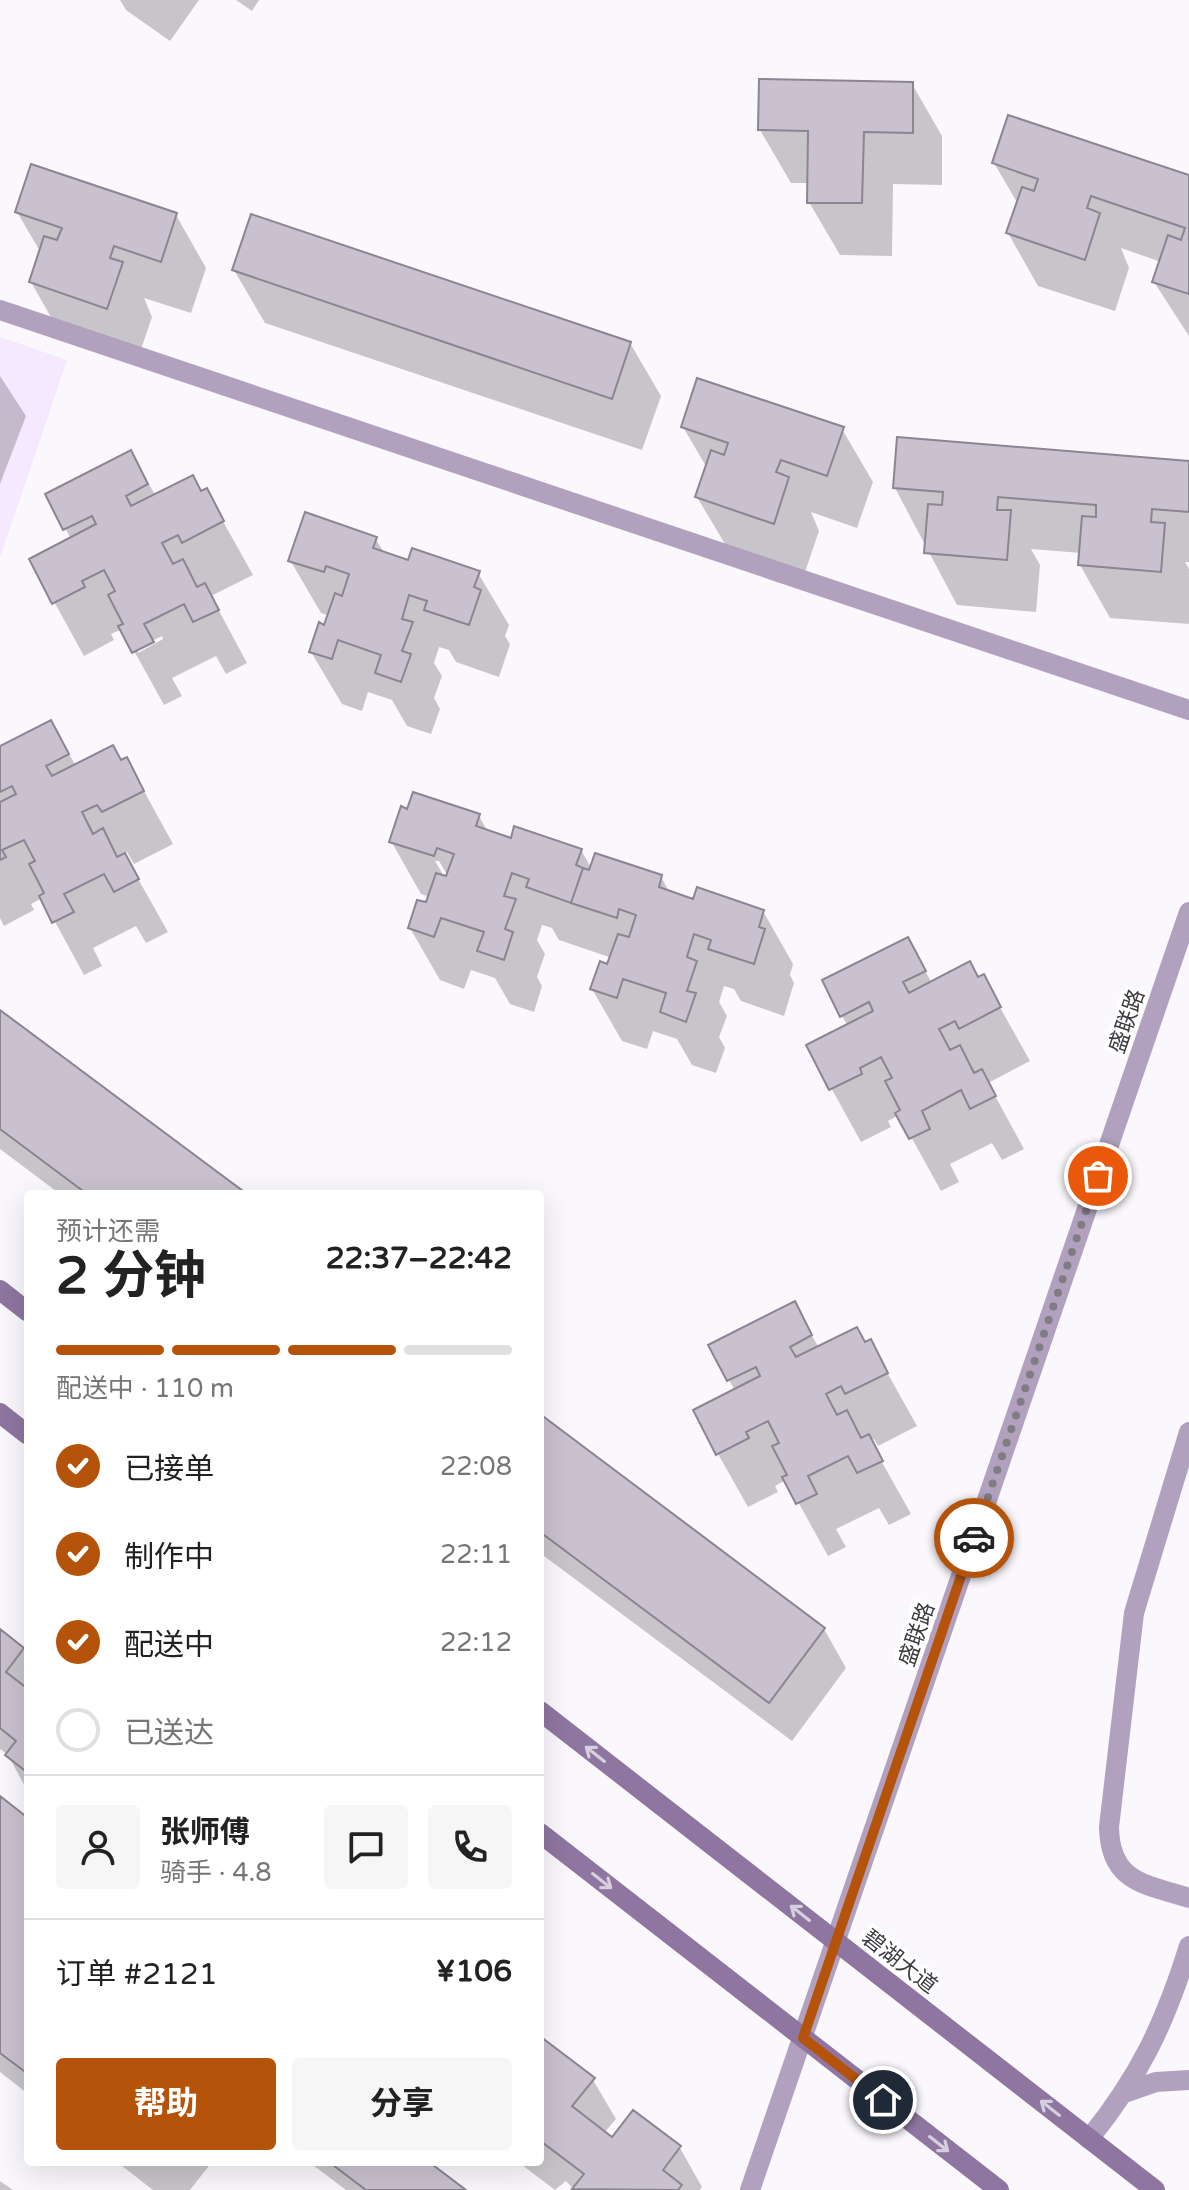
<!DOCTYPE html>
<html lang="zh">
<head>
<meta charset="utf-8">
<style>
  :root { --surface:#fff; --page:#f6f6f6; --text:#222; --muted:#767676; --line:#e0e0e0; --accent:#b45309 }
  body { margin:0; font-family:"Varela Round","Noto Sans SC",sans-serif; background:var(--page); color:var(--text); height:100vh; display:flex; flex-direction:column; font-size:30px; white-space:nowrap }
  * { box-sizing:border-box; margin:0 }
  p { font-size:26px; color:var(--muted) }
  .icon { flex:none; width:44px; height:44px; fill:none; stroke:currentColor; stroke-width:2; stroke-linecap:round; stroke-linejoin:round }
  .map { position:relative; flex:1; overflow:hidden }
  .drawer { position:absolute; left:24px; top:1190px; width:520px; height:976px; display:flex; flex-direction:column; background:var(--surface); border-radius:8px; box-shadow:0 8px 32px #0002 }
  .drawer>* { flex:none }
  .pin { position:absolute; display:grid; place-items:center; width:68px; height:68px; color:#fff; margin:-34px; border:4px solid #fff; border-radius:50%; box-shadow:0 2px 8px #0007 }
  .courier { position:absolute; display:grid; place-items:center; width:80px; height:80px; margin:-40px; border:6px solid #b45309; border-radius:50%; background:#fff; color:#222; box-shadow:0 2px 10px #0007 }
  .headline em { font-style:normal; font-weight:700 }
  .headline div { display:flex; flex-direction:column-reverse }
  .headline { display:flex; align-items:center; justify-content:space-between; height:136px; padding:0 32px }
  h1 { font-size:52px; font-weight:700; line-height:60px }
  .bar { display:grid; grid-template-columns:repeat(4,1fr); gap:12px 8px; align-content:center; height:96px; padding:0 32px }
  .bar i { height:10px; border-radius:6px; background:var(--line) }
  .bar .active { background:var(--accent) }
  .bar p { grid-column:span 4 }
  .line { display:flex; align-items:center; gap:20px; padding:0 32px; border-top:2px solid var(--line) }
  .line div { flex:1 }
  .round { display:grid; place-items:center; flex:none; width:84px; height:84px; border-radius:8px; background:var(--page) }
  ol { padding:0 32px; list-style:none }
  li { display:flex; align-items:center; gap:24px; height:88px }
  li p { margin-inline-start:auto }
  li .icon { padding:8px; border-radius:50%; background:var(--accent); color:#fff; stroke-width:4 }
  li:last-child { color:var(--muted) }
  li i { width:44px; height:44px; border:4px solid var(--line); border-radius:50% }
  .action { display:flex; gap:16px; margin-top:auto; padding:16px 32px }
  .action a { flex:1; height:92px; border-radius:8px; background:var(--accent); color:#fff; font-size:32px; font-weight:700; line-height:92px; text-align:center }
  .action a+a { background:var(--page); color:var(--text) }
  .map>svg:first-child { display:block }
</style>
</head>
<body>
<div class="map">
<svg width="1189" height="2190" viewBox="0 0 1189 2190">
  <rect width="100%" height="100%" fill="#faf7fd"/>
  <path fill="#f4e9fe" d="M0,337L67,360L0,558Z"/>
  <path fill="#0003" fill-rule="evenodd" d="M120,0H199L170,41L126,10Z
    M236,0H259L252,11Z
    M912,84L942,136V185L893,184L892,256L840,255L809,202V183H791L760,130Z
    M994,163L1189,177V336L1154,282L1161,262L1121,248L1129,268L1115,311L1038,286L1008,233L1018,204Z
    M17,212L176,215L206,268L191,313L144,298L152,317L137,361L61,335L31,282L41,253Z
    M234,270L630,343L661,396L642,450L265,323Z
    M0,376L26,416L0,484Z
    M683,427L842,429L873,482L857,528L811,512L819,531L804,575L728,549L697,497L707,468Z
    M130,453L156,496L206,491L253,575L211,596L247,663L226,674L216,656L172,678L182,696L164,705L122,629L111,634L114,640L84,656L31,560L71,539L48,495ZM162,636L163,639L138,653V648Z
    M1189,463V562H1185L1189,569V624L1110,618L1080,565L1081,553L1031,549L1040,565L1036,612L957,605L895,488Z
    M375,538L385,554L410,562L478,573L509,625L505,636L510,644L499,677L456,662L449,650L439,647L434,663L442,676L434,698L440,709L431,734L407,726L392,700L368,692L362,711L342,704L311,652L329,616L321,613L290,560Z
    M50,722L76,766L127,760L173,844L134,864L127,852L124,854L168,932L146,943L136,926L93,948L102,966L84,975L42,898L31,904L34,910L4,926L0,918V748Z
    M479,816L488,832L512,840L581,850L592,869L661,877L670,893L694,901L763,911L793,964L790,975L794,983L784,1016L741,1001L734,989L724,986L719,1002L727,1016L719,1037L725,1048L716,1073L692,1065L677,1039L653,1031L647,1049L622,1041L592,989L612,958L559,940L552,928L542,925L537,940L545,954L537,977L542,986L534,1012L510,1004L495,978L471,970L464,989L440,980L410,928L430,897L421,894L391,841ZM435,861H439L449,878H445Z
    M907,939L932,983L983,977L1030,1061L988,1083L1024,1149L1002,1160L992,1143L950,1164L959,1182L941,1191L899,1115L888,1121L891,1127L861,1142L808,1046L848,1026L842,1016Z
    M0,1012L243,1194H60L0,1149Z
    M794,1304L819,1348L870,1342L917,1426L878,1446L874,1439H869L911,1514L889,1525L879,1508L836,1529L846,1547L828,1556L786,1480L775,1486L778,1492L748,1507L718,1454L735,1391L711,1346Z
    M540,1416L824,1629L846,1668L792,1741L540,1553Z
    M0,1632L23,1649L28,1659V1792L8,1755L0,1749Z
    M0,1799L28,1820V2094L0,2072Z
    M541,2040L593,2080L616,2119L604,2133L612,2139L680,2148L702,2187L700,2190H574L566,2181L555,2190L518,2162H540Z
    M117,2162H212L190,2190H153Z
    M309,2162H426L463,2190H346Z
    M0,2181L13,2190H0Z"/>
  <path fill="#c9c1cf" stroke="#8b8491" stroke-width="2" d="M759,79L913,82V133L864,132L862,203H807L808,131L758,130Z
    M1008,115L1189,175V294L1152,282L1168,235L1181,240L1185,228L1091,196L1087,208L1100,213L1085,260L1006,233L1022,187L1034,191L1038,179L992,163Z
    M31,164L177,213L161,262L114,246L110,258L123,262L107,309L29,282L44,236L57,240L62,228L15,212Z
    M251,214L631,342L612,399L232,270Z
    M697,378L844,427L827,476L781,460L776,472L789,477L774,524L695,497L711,450L724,455L728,443L681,427Z
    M897,437L1189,461V512L1152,509L1151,522L1165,523L1161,572L1078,565L1082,516L1096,517V505L998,497L997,510H1011L1007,560L924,553L928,504L942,505L943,492L893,488Z
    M131,450L148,484L126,496L131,506L193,475L201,491L207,488L224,521L182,543L178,535L162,543L173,564L183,559L197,587L205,583L219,610L193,622L184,604L144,624L154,642L132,653L118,626L123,624L108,595L115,591L104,570L82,581L85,587L52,604L29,559L96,524L92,516L63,530L45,494Z
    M305,512L377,537L373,548L408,560L412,548L480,571L474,587L481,590L469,625L424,610L427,601L409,595L402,619L413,622L402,651L411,654L401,682L375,673L381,655L338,640L332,659L309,652L319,622L324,625L335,593L342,596L349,574L326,566L324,572L288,561Z
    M51,720L69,754L46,766L52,776L113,745L121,760L127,757L144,791L102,812L97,805L82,812L93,834L103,828L117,857L125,853L139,879L114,892L104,874L64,894L74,912L52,923L39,896L44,893L29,864L35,861L24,840L2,850L6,857L0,860V802L16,794L12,786L0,792V746Z
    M413,792L480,814L476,826L511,838L514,826L582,849L576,865L583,868L571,903L526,887L529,879L512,873L504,896L516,899L505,929L513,932L504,960L477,951L484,932L441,918L434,937L408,928L417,900L426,902L436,873L446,876L454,854L437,848L434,856L389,842L401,806L407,809Z
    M595,853L662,875L659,887L693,899L697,887L764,910L759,927L765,929L754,964L708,949L711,940L694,934L687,957L697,961L687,991L696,993L686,1022L660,1012L666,993L623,979L617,998L590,989L600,961L607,964L618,934L629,937L636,915L619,909L617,918L571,903L583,868L589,870Z
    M908,937L926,971L903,982L909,993L970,961L978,977L984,974L1001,1007L959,1029L955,1021L939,1029L950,1050L960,1045L974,1073L982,1069L996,1096L970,1109L961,1090L922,1111L930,1129L909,1139L895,1113L900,1110L885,1081L892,1078L881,1057L860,1068L862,1074L829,1090L806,1045L873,1011L869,1002L840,1017L822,980Z
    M0,1010L247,1194H87L0,1129Z
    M795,1301L812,1335L790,1347L796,1357L857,1327L865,1342L871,1339L888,1373L845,1394L841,1386L826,1394L837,1415L847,1410L861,1438L869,1434L883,1461L857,1473L848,1456L808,1476L817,1494L796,1504L782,1477L787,1475L772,1446L779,1443L768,1421L746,1432L749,1438L716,1455L693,1410L760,1376L756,1367L727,1381L708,1345Z
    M540,1414L825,1628L769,1703L540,1532Z
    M0,1629L24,1648L6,1672L28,1689V1773L5,1755L16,1741L0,1728Z
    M0,1796L28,1818V2074L0,2053Z
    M541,2037L595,2078L572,2106L612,2137L633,2110L681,2146L663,2170L682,2185L678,2190L572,2189L584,2174L543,2143L540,2147Z
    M329,2162H429L466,2190H366Z"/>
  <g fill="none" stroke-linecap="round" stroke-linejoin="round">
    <path stroke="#b1a1be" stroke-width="20" d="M0,310L1189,710
      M1189,1432L1134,1613L1109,1827C1110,1882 1144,1884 1189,1898
      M1127,2092L1156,2082L1189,2080
      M1089,2139C1140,2076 1165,2023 1189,1946"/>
    <path stroke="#b1a1be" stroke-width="20" d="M750,2190L1189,912"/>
    <path stroke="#8e76a0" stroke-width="20" d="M0,1290L28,1312
      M0,1413L28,1435
      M540,1711L1155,2190
      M540,1833L999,2190"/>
  </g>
  <defs><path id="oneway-shaft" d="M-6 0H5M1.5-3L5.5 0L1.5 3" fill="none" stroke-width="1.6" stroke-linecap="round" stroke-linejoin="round" transform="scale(2)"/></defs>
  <g stroke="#d7cfde">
    <use href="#oneway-shaft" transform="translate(595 1754) rotate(-142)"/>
    <use href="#oneway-shaft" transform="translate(602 1881) rotate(38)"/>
    <use href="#oneway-shaft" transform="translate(800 1913) rotate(-142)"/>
    <use href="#oneway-shaft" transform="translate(1050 2108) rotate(-142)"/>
    <use href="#oneway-shaft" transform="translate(939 2144) rotate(38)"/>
  </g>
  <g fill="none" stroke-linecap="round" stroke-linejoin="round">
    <path stroke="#807d82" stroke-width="8" stroke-dasharray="0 14.4" d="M974,1538L1098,1176"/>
    <path stroke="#b45309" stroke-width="10" d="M883,2100L803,2038L974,1538"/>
  </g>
  <g text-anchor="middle" stroke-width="8" stroke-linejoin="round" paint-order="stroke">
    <g font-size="22" fill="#3e3b40" stroke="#fff">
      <text transform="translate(1126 1021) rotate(-71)" y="8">盛联路</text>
      <text transform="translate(916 1634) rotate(-71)" y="8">盛联路</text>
      <text transform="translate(900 1961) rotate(38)" y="8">碧湖大道</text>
    </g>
  </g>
</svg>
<div class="pin" style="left:1098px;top:1176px;background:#ea580c"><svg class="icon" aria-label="bag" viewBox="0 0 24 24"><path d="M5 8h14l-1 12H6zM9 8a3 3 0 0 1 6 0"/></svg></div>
<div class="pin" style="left:883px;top:2100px;background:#1f2937"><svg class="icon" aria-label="home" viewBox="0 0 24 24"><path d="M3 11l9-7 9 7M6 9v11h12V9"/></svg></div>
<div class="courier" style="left:974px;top:1538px"><svg class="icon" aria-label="car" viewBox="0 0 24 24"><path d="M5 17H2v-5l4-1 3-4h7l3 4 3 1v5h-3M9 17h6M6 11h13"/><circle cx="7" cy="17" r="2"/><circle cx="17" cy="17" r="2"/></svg></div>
<section class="drawer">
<div class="headline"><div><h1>2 分钟</h1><p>预计还需</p></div><em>22:37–22:42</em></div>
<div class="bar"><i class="active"></i><i class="active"></i><i class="active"></i><i></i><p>配送中 · 110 m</p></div>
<ol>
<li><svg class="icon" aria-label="check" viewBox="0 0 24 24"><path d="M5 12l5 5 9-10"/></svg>已接单<p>22:08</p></li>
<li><svg class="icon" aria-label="check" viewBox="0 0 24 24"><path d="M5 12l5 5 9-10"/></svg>制作中<p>22:11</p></li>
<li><svg class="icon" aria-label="check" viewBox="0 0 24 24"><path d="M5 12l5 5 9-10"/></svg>配送中<p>22:12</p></li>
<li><i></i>已送达</li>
</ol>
<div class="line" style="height:144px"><a class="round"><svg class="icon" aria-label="person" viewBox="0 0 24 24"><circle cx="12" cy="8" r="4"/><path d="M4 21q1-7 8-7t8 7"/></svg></a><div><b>张师傅</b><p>骑手 · 4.8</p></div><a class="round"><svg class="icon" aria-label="chat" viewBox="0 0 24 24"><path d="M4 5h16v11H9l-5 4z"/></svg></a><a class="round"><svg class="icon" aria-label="phone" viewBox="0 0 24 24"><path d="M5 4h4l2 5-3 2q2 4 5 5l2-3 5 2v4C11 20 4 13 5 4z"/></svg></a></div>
<div class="line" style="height:104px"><div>订单 #2121</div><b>¥106</b></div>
<div class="action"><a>帮助</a><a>分享</a></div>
</section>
</div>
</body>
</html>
